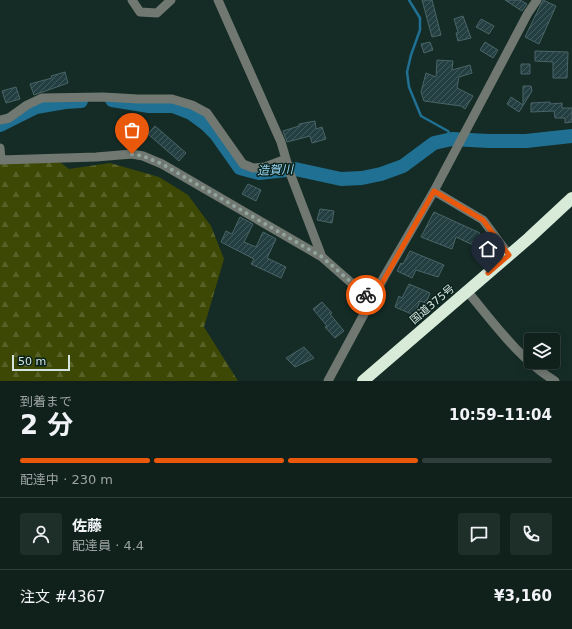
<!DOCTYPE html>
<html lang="ja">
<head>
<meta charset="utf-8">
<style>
  :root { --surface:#10211c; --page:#1e2e29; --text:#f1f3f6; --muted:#9ca3a3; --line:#303e3b; --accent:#ea580c }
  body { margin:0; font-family:"DejaVu Sans","Noto Sans JP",sans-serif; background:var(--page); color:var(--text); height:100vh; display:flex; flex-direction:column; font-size:15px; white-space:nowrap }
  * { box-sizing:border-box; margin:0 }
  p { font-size:13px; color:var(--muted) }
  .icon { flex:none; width:22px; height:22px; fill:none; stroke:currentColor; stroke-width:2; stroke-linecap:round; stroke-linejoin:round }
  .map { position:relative; height:381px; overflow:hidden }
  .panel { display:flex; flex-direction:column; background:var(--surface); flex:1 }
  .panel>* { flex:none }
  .buttons { position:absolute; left:524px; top:333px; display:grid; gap:8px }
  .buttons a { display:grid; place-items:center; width:36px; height:36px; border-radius:4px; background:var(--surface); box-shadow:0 2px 10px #0003,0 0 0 1px var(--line); font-size:20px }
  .scale { position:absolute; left:12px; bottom:10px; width:58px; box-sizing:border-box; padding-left:4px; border:2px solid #d6e4df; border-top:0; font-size:11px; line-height:14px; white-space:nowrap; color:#d6e4df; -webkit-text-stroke:3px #0b231d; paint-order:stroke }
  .pin { position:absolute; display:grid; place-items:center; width:34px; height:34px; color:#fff; margin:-41px -17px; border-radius:50% 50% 50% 0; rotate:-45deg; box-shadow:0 0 4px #0007 }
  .pin .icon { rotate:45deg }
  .courier { position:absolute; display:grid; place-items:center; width:40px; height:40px; margin:-20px; border:3px solid #ea580c; border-radius:50%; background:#fff; color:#222; box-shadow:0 1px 5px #0007 }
  .head em { font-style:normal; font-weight:700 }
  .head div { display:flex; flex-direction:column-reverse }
  .head { display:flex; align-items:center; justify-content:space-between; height:68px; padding:0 20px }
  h1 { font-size:26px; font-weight:700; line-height:30px }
  .bar { display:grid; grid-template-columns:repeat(4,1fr); gap:6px 4px; align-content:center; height:48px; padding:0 20px }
  .bar i { height:5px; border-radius:3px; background:var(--line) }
  .bar .current { background:var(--accent) }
  .bar p { grid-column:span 4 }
  .line { display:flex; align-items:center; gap:10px; padding:0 20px; border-top:1px solid var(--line) }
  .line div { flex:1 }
  .round { display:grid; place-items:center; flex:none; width:42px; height:42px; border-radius:4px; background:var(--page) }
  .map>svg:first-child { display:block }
</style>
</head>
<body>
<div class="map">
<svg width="572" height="381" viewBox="0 0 572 381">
  <defs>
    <pattern id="forest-firs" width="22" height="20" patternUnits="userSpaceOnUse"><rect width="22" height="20" fill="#3d4804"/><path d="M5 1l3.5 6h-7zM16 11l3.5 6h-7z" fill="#586228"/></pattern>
    <pattern id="building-hatch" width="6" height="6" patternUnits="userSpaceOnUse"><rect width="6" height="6" fill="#243f41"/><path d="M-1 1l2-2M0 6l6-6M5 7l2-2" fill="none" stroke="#435b5c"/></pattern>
  </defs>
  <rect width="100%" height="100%" fill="#152c26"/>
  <path fill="url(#forest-firs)" d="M53,157L69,169L110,163L159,177L188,195L211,226L224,259L204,327L238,381H0V160Z"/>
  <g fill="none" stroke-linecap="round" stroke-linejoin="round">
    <path stroke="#1f7092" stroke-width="2.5" d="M409,0L420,18V30L411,55L407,72L409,87L421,116L448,131L452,139"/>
    <path stroke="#1f7092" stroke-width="14" d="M112,100L149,106H173L191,113L206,124L216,134L240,168L259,173L295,169L341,179L362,178L381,174L403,166L434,143L452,139L488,141H526L572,136
      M0,125L36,107L65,102L81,101"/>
  </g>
  <path fill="url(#building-hatch)" stroke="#4a6568" d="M422,0H432L441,35L432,37Z
    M505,0H520L527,4L522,11Z
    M543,0L556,6L539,44L525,37Z
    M463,16L471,38L458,41L456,33L458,32L454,19Z
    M481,19L494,26L489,34L476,27Z
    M430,42L433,50L424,53L421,44Z
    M485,42L498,50L493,58L480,50Z
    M535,51L568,52L567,78H553V62L535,61Z
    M437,60L453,61L452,70L470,65L472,73L459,77L457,88L473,96L465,109L461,106L424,101L421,92L426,73L436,77Z
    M521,64H530V74H521Z
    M65,72L68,83L34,95L30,84L52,78L51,76Z
    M523,86H531L532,91L519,112L507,104L511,97L523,105Z
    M16,87L20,99L6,103L2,91Z
    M550,102V104L562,103V108H572V122L565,123V118H555L554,111L531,112V103Z
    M315,121L316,129L322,127L326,139L312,143L310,136L287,142L283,131L299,126V124Z
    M155,126L186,153L179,161L148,134Z
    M248,184L261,190L256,201L242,194Z
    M320,209L334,211L332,223L317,220Z
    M434,212L480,233L473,245L456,237L452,249L421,237Z
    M240,217L253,224L244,242L256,247L263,232L276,239L267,258L286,267L281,278L251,264L254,259L221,242L226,231L232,234Z
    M410,251L444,265L438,277L416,270L412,278L397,271L401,263L403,264Z
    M409,284L430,293L426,303L420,301L414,315L395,307L399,296L402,298Z
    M322,302L332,313L330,314L344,331L335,338L325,327L327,326L313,309Z
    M304,347L314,358L295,367L286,358Z"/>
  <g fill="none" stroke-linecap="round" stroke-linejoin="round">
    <path stroke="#707871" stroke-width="9" d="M132,0L140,12L157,13L171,0
      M218,0L281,142L290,173L322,257
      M0,120L9,118L27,105L42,98L103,97L138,99H172L192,105L207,113L243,164L253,168L265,167L286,159
      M0,148L1,160
      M0,160L96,157L132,154L143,156L162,164L322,257L364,294L373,299
      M434,191L483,220L509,255
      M467,291C494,323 519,359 555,381
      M328,381L384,277L434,191L490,85L528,13L537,0"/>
    <path stroke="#d8ebd9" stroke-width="12" d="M363,381L529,238L572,198"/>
  </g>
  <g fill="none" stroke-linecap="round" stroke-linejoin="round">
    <path stroke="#92a49e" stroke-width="4" stroke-dasharray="0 7.2" d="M132,154L143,156L162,164L322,257L366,295"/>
    <path stroke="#ea580c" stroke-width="5" d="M366,295L373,299L434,191L483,220L509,255L488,273"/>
  </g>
  <g text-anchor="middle" stroke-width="3" stroke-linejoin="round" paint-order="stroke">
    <g font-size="11" fill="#d6e4df" stroke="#0b231d">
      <text transform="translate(432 304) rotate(-40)" y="4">国道375号</text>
    </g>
    <g font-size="12" font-style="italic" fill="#9ed9f7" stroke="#0b231d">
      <text transform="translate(275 170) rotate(-2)" y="4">造賀川</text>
    </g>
  </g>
</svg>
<div class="buttons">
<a><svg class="icon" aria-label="layers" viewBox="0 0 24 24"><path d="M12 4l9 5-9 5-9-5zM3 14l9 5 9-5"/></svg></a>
</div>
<div class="scale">50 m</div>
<div class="pin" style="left:132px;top:154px;background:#ea580c"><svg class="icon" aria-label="bag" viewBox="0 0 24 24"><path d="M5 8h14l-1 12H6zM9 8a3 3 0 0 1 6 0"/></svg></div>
<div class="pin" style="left:488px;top:273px;background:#1f2937"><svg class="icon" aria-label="home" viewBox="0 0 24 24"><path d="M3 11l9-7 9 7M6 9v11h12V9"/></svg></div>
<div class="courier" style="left:366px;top:295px"><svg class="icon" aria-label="bike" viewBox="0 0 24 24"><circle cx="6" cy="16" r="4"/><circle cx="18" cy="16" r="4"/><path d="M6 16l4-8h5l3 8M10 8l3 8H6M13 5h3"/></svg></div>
</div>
<section class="panel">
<div class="head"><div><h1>2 分</h1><p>到着まで</p></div><em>10:59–11:04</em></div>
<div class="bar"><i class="current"></i><i class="current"></i><i class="current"></i><i></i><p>配達中 · 230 m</p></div>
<div class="line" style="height:72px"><a class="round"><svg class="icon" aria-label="person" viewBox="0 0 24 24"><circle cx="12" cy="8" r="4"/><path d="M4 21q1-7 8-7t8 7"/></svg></a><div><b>佐藤</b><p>配達員 · 4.4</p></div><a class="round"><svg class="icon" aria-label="chat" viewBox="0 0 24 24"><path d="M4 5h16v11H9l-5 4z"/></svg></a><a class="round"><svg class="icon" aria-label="phone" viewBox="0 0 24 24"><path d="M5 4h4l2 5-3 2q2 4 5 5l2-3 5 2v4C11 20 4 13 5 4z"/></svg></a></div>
<div class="line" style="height:52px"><div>注文 #4367</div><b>¥3,160</b></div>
</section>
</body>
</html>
